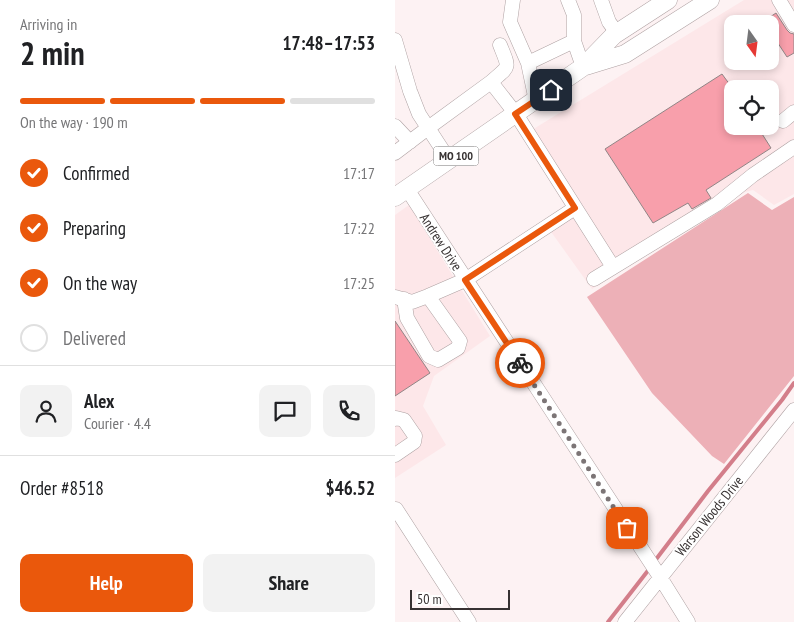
<!DOCTYPE html>
<html lang="en">
<head>
<meta charset="utf-8">
<style>
  :root { --surface:#fff; --page:#f2f2f2; --text:#202124; --muted:#757577; --line:#e0e0e0; --accent:#ea580c }
  body { margin:0; font-family:"PT Sans Narrow",sans-serif; background:var(--page); color:var(--text); height:100vh; display:flex; flex-direction:column; font-size:19px; white-space:nowrap }
  * { box-sizing:border-box; margin:0 }
  p { font-size:16px; color:var(--muted) }
  .icon { flex:none; width:28px; height:28px; fill:none; stroke:currentColor; stroke-width:2; stroke-linecap:round; stroke-linejoin:round }
  .map { position:relative; flex:1; overflow:hidden }
  .panel { display:flex; flex-direction:column; background:var(--surface); width:395px }
  .panel>* { flex:none }
  .needle { width:32px; rotate:166deg }
  .fabs { position:absolute; left:329px; top:15px; display:grid; gap:10px }
  .fabs a { display:grid; place-items:center; width:55px; height:55px; border-radius:10px; background:var(--surface); box-shadow:0 2px 8px #0003; font-size:25px }
  .scale { position:absolute; left:15px; bottom:12px; width:100px; box-sizing:border-box; padding-left:5px; border:2px solid #373232; border-top:0; font-size:14px; line-height:18px; white-space:nowrap; color:#373232; -webkit-text-stroke:4px #fff; paint-order:stroke }
  .pin { position:absolute; display:grid; place-items:center; width:42px; height:42px; color:#fff; margin:-21px; border-radius:10px; box-shadow:0 2px 8px #0006 }
  .courier { position:absolute; display:grid; place-items:center; width:50px; height:50px; margin:-25px; border:4px solid #ea580c; border-radius:50%; background:#fff; color:#222; box-shadow:0 1px 6px #0007 }
  .headline em { font-style:normal; font-weight:800 }
  .headline div { display:flex; flex-direction:column-reverse }
  .headline { display:flex; align-items:center; justify-content:space-between; height:85px; padding:0 20px }
  h1 { font-size:32px; font-weight:800; line-height:38px }
  .bar { display:grid; grid-template-columns:repeat(4,1fr); gap:8px 5px; align-content:center; height:60px; padding:0 20px }
  .bar i { height:6px; border-radius:4px; background:var(--line) }
  .bar .active { background:var(--accent) }
  .bar p { grid-column:span 4 }
  .line { display:flex; align-items:center; gap:12px; padding:0 20px; border-top:1px solid var(--line) }
  .line div { flex:1 }
  .round { display:grid; place-items:center; flex:none; width:52px; height:52px; border-radius:10px; background:var(--page) }
  ol { padding:0 20px; list-style:none }
  li { display:flex; align-items:center; gap:15px; height:55px }
  li p { margin-inline-start:auto }
  li .icon { padding:5px; border-radius:50%; background:var(--accent); color:#fff; stroke-width:4 }
  li:last-child { color:var(--muted) }
  li i { width:28px; height:28px; border:2px solid var(--line); border-radius:50% }
  .cta { display:flex; gap:10px; margin-top:auto; padding:10px 20px }
  .cta a { flex:1; height:58px; border-radius:10px; background:var(--accent); color:#fff; font-size:20px; font-weight:800; line-height:58px; text-align:center }
  .cta a+a { background:var(--page); color:var(--text) }
  main { display:flex; flex:1; min-height:0 }
  .map>svg:first-child { display:block }
</style>
</head>
<body>
<main>
<section class="panel">
<div class="headline"><div><h1>2 min</h1><p>Arriving in</p></div><em>17:48–17:53</em></div>
<div class="bar"><i class="active"></i><i class="active"></i><i class="active"></i><i></i><p>On the way · 190 m</p></div>
<ol>
<li><svg class="icon" aria-label="check" viewBox="0 0 24 24"><path d="M5 12l5 5 9-10"/></svg>Confirmed<p>17:17</p></li>
<li><svg class="icon" aria-label="check" viewBox="0 0 24 24"><path d="M5 12l5 5 9-10"/></svg>Preparing<p>17:22</p></li>
<li><svg class="icon" aria-label="check" viewBox="0 0 24 24"><path d="M5 12l5 5 9-10"/></svg>On the way<p>17:25</p></li>
<li><i></i>Delivered</li>
</ol>
<div class="line" style="height:90px"><a class="round"><svg class="icon" aria-label="person" viewBox="0 0 24 24"><circle cx="12" cy="8" r="4"/><path d="M4 21q1-7 8-7t8 7"/></svg></a><div><b>Alex</b><p>Courier · 4.4</p></div><a class="round"><svg class="icon" aria-label="chat" viewBox="0 0 24 24"><path d="M4 5h16v11H9l-5 4z"/></svg></a><a class="round"><svg class="icon" aria-label="phone" viewBox="0 0 24 24"><path d="M5 4h4l2 5-3 2q2 4 5 5l2-3 5 2v4C11 20 4 13 5 4z"/></svg></a></div>
<div class="line" style="height:65px"><div>Order #8518</div><b>$46.52</b></div>
<div class="cta"><a>Help</a><a>Share</a></div>
</section>
<div class="map">
<svg width="399" height="622" viewBox="0 0 399 622">
  <rect width="100%" height="100%" fill="#fdf2f3"/>
  <path fill="#fde7e9" fill-rule="evenodd" d="M349,0H399V194L379,205L358,190L350,192L197,289L149,222L171,207L127,136ZM338,24H375V61H338ZM338,89H375V126H338Z
    M14,205L95,336L39,376L28,406L51,445L0,478V215Z"/>
  <path fill="#edb0b7" d="M353,193L377,210L399,197V376L329,464L317,456L257,393L192,297Z"/>
  <g fill="none" stroke-linecap="round" stroke-linejoin="round">
    <path stroke="#d37e8a" stroke-width="4" d="M259,562L313,491L387,400L399,383
      M213,622L255,568"/>
  </g>
  <path fill="#f89fab" stroke="#918586" d="M381,13L392,30L395,33L399,34V53L392,57L375,31V24H371L369,21Z
    M327,74L338,89V126H362L376,148L311,190L316,198L297,209L293,203L258,223L210,149Z
    M0,321L35,373L0,396Z"/>
  <g fill="none" stroke-linecap="round" stroke-linejoin="round">
    <defs>
      <path id="minor" d="M118,0L115,22L133,63L141,101
        M173,0L179,15V41L188,67
        M206,0L214,22L222,33
        M384,0L399,25
        M0,40L15,91L24,114L54,160
        M105,45C115,70 115,65 96,82L121,114L218,267
        M133,63L179,41
        M388,121L399,112
        M0,126L15,142
        M0,153L33,128L96,82
        M12,189L265,577L293,622
        M199,279L322,204L358,175L399,147
        M0,297L17,302L33,296L70,280L180,208
        M9,299L12,318L34,356L43,360L63,348L65,341L33,296
        M0,419L1,418L9,420L20,436L19,442L0,455
        M0,510L1,509L74,622
        M230,622L399,410"/>
      <path id="major" d="M191,66L230,54L315,0
        M0,197L172,78L188,67L219,35L273,0"/>
    </defs>
    <use href="#minor" stroke="#aea1a2" stroke-width="15"/>
    <use href="#major" stroke="#aea1a2" stroke-width="19"/>
    <use href="#minor" stroke="#fff" stroke-width="14"/>
    <use href="#major" stroke="#fff" stroke-width="18"/>
  </g>
  <g fill="none" stroke-linecap="round" stroke-linejoin="round">
    <path stroke="#7c7576" stroke-width="5" stroke-dasharray="0 9" d="M125,363L232,528"/>
    <path stroke="#ea580c" stroke-width="6" d="M125,363L70,280L180,208L120,114L156,90"/>
  </g>
  <g text-anchor="middle" stroke-width="4" stroke-linejoin="round" paint-order="stroke">
    <rect fill="#fff" stroke="#737070" stroke-width="1" x="38.5" y="146.5" width="45" height="19" rx="4"/>
    <g font-size="12" font-weight="bold" fill="#373232">
      <text x="61" y="160">MO 100</text>
    </g>
    <g font-size="14" fill="#373232" stroke="#fff">
      <text transform="translate(46 242) rotate(57)" y="5">Andrew Drive</text>
      <text transform="translate(314 516) rotate(-51)" y="5">Warson Woods Drive</text>
    </g>
  </g>
</svg>
<div class="fabs">
<a><svg class="needle" viewBox="-14 -14 28 28"><path d="M0-13l5 13h-10z" fill="#e53935"/><path d="M0 13l5-13h-10z" fill="#757577"/></svg></a>
<a><svg class="icon" aria-label="locate" viewBox="0 0 24 24"><circle cx="12" cy="12" r="6"/><path d="M12 2v4M12 18v4M2 12h4M18 12h4"/></svg></a>
</div>
<div class="scale">50 m</div>
<div class="pin" style="left:232px;top:528px;background:#ea580c"><svg class="icon" aria-label="bag" viewBox="0 0 24 24"><path d="M5 8h14l-1 12H6zM9 8a3 3 0 0 1 6 0"/></svg></div>
<div class="pin" style="left:156px;top:90px;background:#1f2937"><svg class="icon" aria-label="home" viewBox="0 0 24 24"><path d="M3 11l9-7 9 7M6 9v11h12V9"/></svg></div>
<div class="courier" style="left:125px;top:363px"><svg class="icon" aria-label="bike" viewBox="0 0 24 24"><circle cx="6" cy="16" r="4"/><circle cx="18" cy="16" r="4"/><path d="M6 16l4-8h5l3 8M10 8l3 8H6M13 5h3"/></svg></div>
</div>
</main>
</body>
</html>
